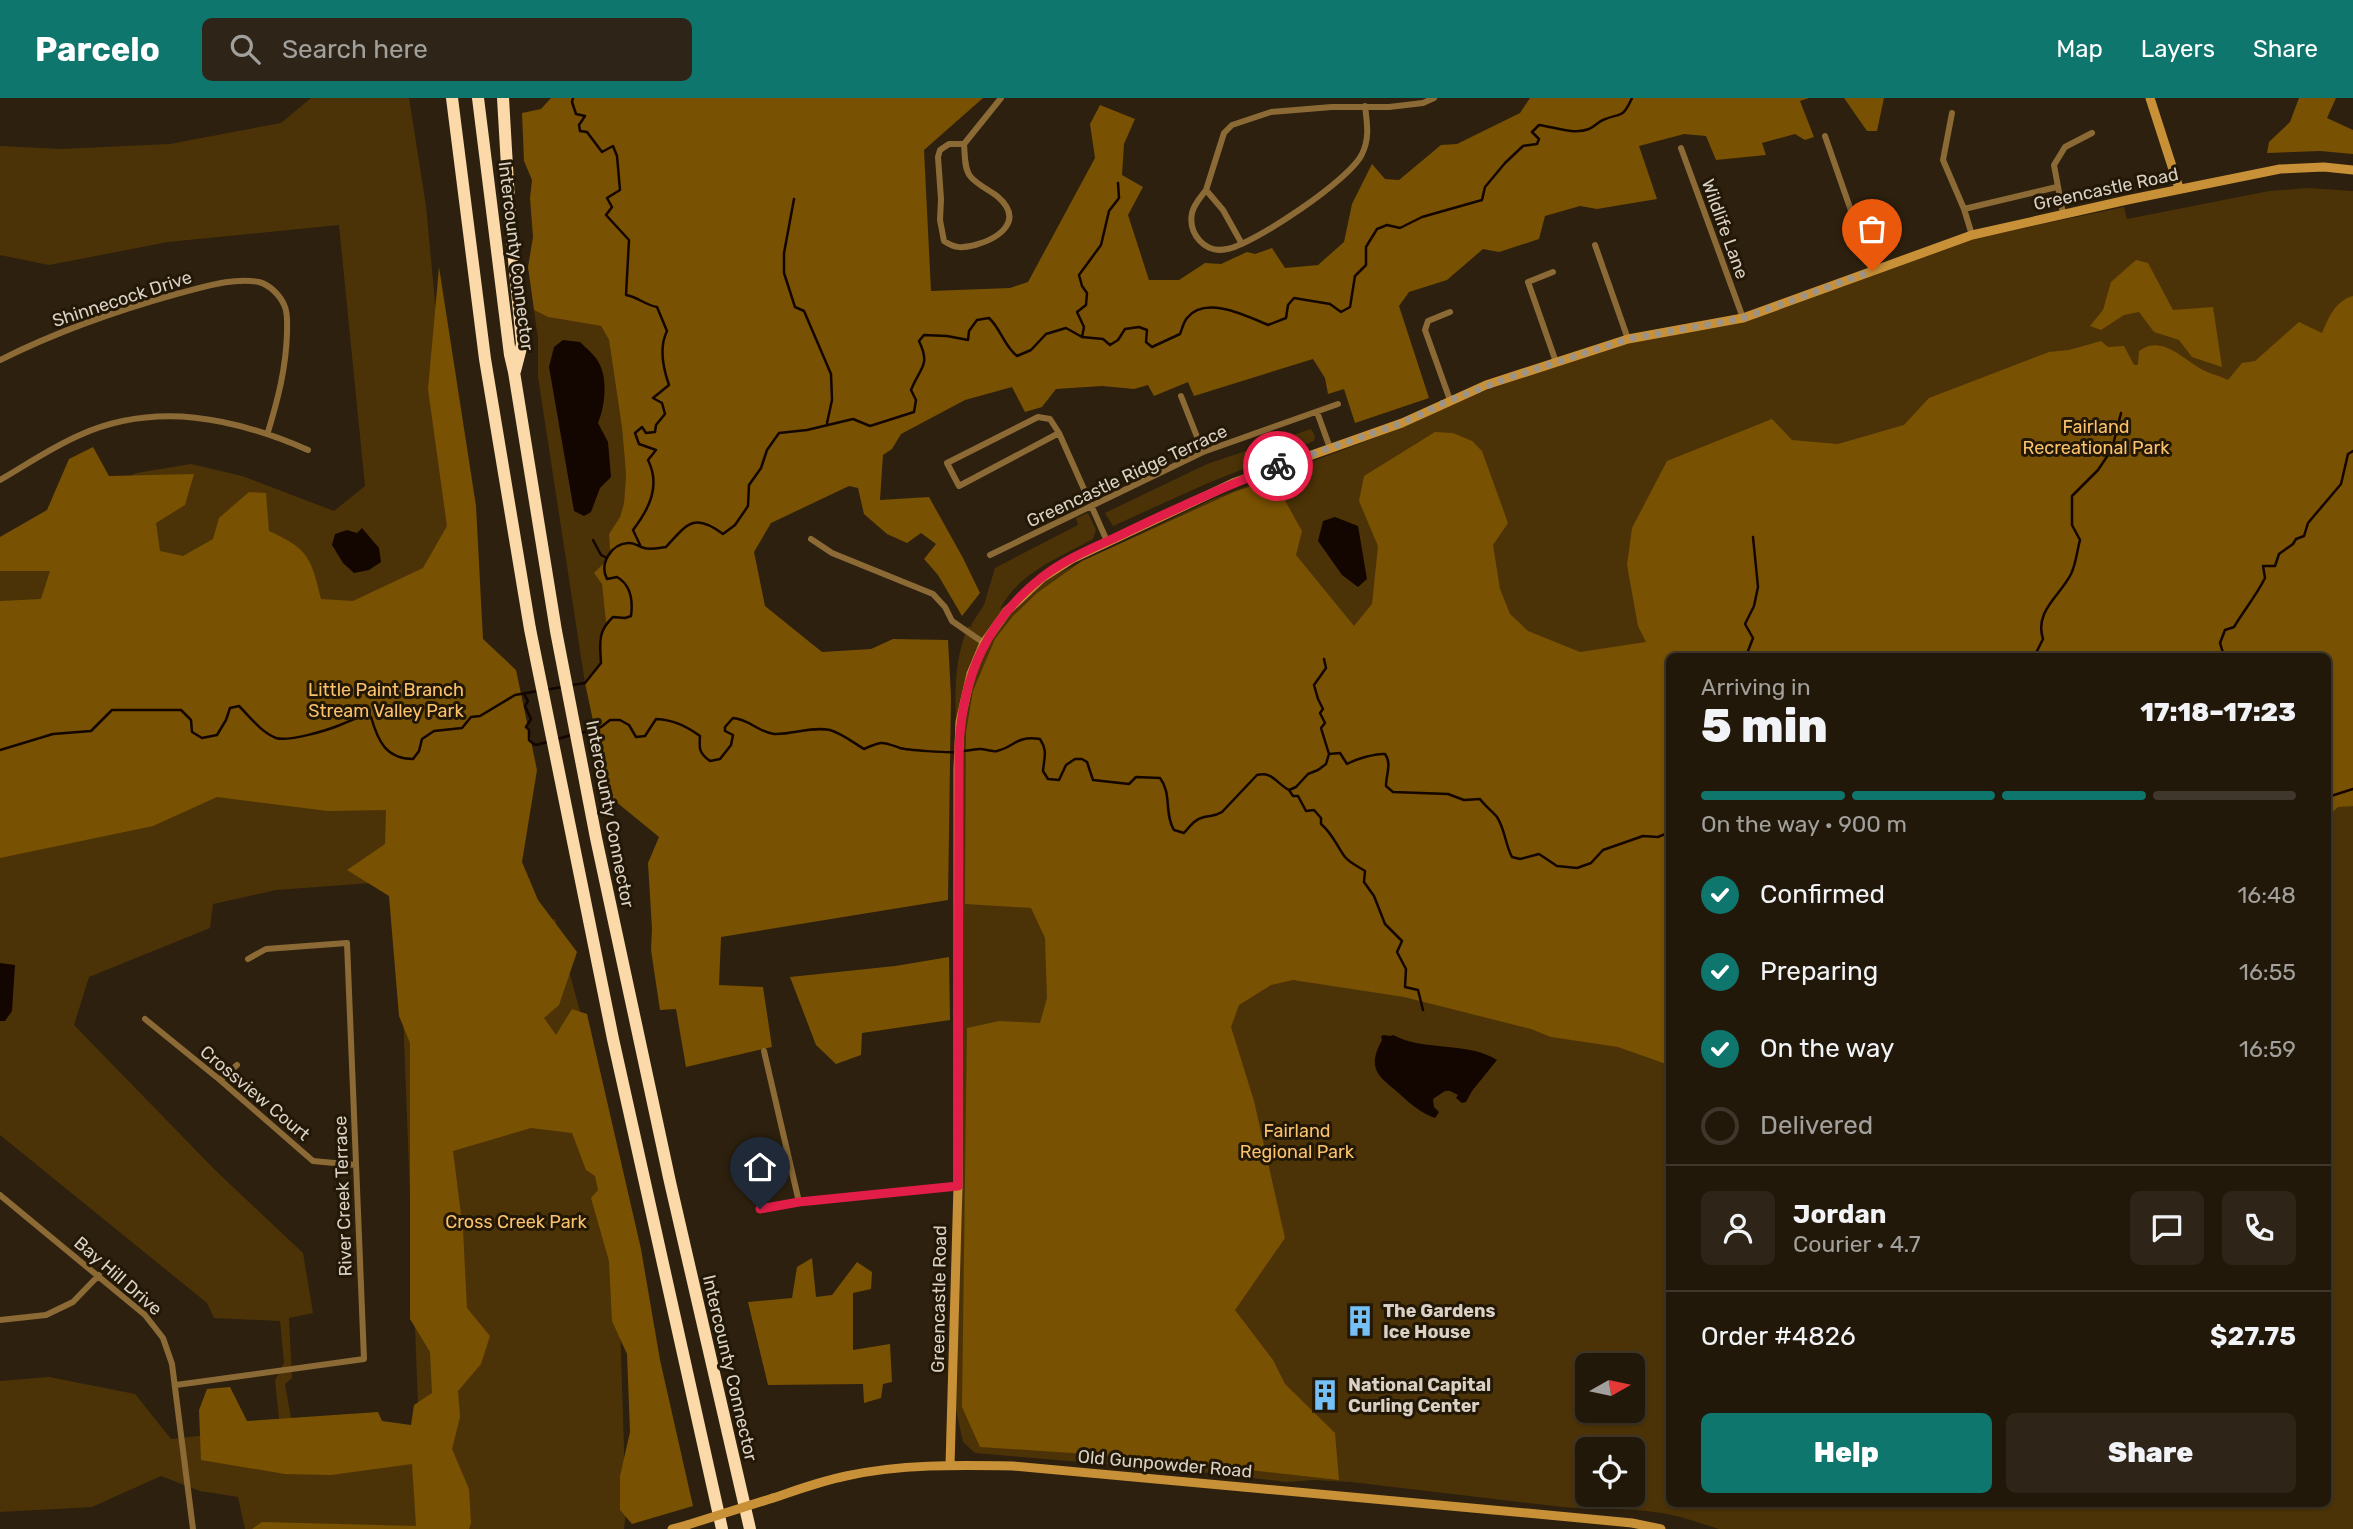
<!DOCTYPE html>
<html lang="en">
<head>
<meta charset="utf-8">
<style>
  :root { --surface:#22180a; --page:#2e2518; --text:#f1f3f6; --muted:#a2a09c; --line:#3f372b; --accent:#0f766e }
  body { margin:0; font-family:Rubik,sans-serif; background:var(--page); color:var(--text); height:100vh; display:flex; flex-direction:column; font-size:26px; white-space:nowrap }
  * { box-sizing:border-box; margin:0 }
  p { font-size:23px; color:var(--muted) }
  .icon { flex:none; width:38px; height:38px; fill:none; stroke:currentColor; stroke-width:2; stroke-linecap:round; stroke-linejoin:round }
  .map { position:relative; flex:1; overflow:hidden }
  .details { position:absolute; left:1666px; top:555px; width:665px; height:854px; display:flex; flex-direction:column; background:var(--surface); border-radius:10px; box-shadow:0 2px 5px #0004,0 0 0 2px var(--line) }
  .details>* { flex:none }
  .needle { width:46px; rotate:81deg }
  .tools { position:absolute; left:1575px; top:1255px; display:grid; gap:14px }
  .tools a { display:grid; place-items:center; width:70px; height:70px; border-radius:10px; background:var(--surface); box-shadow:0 2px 5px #0004,0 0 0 2px var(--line); font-size:35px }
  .pin { position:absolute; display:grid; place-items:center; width:60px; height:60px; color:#fff; margin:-72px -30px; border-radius:50% 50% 50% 0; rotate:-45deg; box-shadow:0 0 7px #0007 }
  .pin .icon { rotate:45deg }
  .courier { position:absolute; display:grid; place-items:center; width:70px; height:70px; margin:-35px; border:5px solid #e11d48; border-radius:50%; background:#fff; color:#222; box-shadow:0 2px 9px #0007 }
  .overview em { font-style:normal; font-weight:800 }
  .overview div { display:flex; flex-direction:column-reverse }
  .overview { display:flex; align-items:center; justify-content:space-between; height:119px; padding:0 35px }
  h1 { font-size:46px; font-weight:800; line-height:52px }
  .bar { display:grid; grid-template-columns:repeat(4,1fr); gap:10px 7px; align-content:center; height:84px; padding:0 35px }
  .bar i { height:9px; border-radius:5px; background:var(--line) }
  .bar .on { background:var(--accent) }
  .bar p { grid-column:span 4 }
  .line { display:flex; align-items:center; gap:18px; padding:0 35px; border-top:2px solid var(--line) }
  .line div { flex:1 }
  .round { display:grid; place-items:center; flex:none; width:74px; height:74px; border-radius:10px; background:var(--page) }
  ol { padding:0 35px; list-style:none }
  li { display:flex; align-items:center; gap:21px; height:77px }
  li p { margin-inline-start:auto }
  li .icon { padding:7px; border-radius:50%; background:var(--accent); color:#fff; stroke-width:4 }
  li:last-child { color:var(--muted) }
  li i { width:38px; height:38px; border:4px solid var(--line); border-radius:50% }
  .cta { display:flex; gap:14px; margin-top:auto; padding:14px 35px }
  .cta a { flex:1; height:80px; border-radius:10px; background:var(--accent); color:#fff; font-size:28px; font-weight:800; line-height:80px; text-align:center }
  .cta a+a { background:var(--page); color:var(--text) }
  header { display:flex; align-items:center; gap:42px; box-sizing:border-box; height:98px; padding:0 35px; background:var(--accent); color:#fff }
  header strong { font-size:33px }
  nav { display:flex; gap:38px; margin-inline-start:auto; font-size:24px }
  .search { width:490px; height:63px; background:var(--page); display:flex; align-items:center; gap:18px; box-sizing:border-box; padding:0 24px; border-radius:10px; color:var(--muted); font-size:26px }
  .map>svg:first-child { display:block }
</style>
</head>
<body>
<header>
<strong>Parcelo</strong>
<div class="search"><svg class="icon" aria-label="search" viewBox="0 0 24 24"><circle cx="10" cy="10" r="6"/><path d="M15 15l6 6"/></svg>Search here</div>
<nav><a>Map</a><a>Layers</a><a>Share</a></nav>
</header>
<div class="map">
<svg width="2353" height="1431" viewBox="0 0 2353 1431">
  <rect width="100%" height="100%" fill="#2d200e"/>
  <path fill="#4c3307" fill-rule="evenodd" d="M311,0H409L426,108L462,492L528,824L555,821L602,995L619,1194L626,1413L624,1431H245L238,1399L200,1393L161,1378L92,1409L0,1414V1283L49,1279L135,1296L171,1341L280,1329L275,1283L284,1265L280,1223L214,1220L207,1205L0,1037V446L136,375L191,366L242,378L334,413L365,388L339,127L168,144L49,167L0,157V48L61,51L170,46L281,25ZM398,783L419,1332L291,1320L285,1286L292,1280L289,1220L313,1215L303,1155L214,1071L74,927L89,879L210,830L213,806L276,792Z
    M2308,90L2353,93V1431H1719C1706,1427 1692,1422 1677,1418C1640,1409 1601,1412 1563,1409L1351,1384L1314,1382L1286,1384L1219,1376L975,1355L963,1344L953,1299L958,661C956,617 950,571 968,529L973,528L971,527L984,507L995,470L1078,427L1076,420L1088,415L1096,432L1093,441C1060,459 1017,476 1000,511L1050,479L1213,401L1401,330L1465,300L1628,242L1735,226L1962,143L2124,109L2127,121L2269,93ZM1670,558H2328V1405H1670ZM1587,1267H1633V1312H1587ZM1587,1351H1633V1396H1587Z
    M534,212L548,219L601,228L609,242L622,330L626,376L624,405L620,419L609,436L610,455L602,486L606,525L599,540L601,565L585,585L538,279V241Z
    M1311,331L1315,338L1314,343L1208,385L1113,428L1105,415L1207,366Z"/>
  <path fill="#795102" d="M551,0H983L924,52L931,193L1010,190L1028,184L1095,60L1090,26L1100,7L1135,21L1124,46L1122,77L1143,89L1128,117L1149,182H1179L1205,165L1221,166L1247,154L1255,156L1272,150L1285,170L1318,167L1344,144L1352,106L1372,66L1385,81L1399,82L1441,47L1457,46L1520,15L1530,0H1809L1800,3L1814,39L1805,42L1795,36L1762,45L1766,57L1716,62L1706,38L1684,36L1639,48L1657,101L1597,111L1580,108L1545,118L1539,141L1499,154L1483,151L1447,182L1409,194L1399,208L1429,300L1355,325L1344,291L1328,296L1325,280L1313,261L1194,298L1188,284L1154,298L1148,287L1134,291L1102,288L1056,291L1042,309L1025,314L1012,289L965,302L901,336L892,351L883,357L880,402L929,399L963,460L980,495L962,518L938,477L924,461L936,446L921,435L907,445L887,436L864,416L858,390L849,388L771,425L754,454L765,508L822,554L871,551L893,541L948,542L951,598L948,802L721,839L719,887L763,889L772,949L686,969L676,911L660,912L651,852L652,831L648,765L659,739L609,698L585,585L601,565L599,540L606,525L602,486L594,475L605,464L610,455L609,436L620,419L624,405L626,376L622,330L609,242L601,228L548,219L534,212L528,169L533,139L530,100L532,82L524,63L522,15L541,11Z
    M1844,0H1884L1877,33H1867Z
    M2299,0H2336L2327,20L2353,32V56L2320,53L2267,55L2269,44L2290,24Z
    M2136,162L2148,165L2173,212L2213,209L2222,269L2192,259L2179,242L2154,234L2139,214L2124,217L2101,232L2090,228L2103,212L2111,184Z
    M439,169L476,408L483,541L516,572L537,672L522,764L538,802L577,854L559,907L544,920L556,937L572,911L587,916L641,1151L660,1262L693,1408L632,1426L620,1412V1378L630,1334L627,1256L612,1223L609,1163L591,1100L598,1092L595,1078L586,1072L572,1035L531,1030L453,1053L463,1132L467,1210L490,1238L481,1266L458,1293L460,1319L452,1351L469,1391L471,1425L469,1431H252L262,1424L416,1428L412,1366L331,1377L285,1376L201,1362L199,1312L207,1291L230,1289L247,1323L378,1314L382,1323L411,1327L414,1307L432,1295L430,1254L410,1221V945L399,918L389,798L347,772L385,746L386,712L328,713L217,699L153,728L0,760V503L41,501L50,473H0V439L47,412L69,361L93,349L109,378L194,376L185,407L156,425L160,453L183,458L213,441L219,420L249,394L266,395L269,433C309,451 311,460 321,501L353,503L423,470L447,428L428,291Z
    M2353,198V708L2338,709L2328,718V558H1670L1669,967L1618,949L1551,939L1531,931L1404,899L1293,882L1271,887L1239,907L1231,929L1254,1003L1285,1140L1235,1212L1273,1262L1285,1286L1335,1335L1339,1382L1132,1359L980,1349L962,1309L967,930L999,923L1040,925L1047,900L1045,840L1031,810L965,806L966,634L973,593L995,541L1013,518L1037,495L1082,463L1234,394L1273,381L1302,433L1296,457L1354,528L1372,506L1378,448L1359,403L1364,378L1435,334L1453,335L1472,343L1482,353L1508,425L1493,447L1500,491L1510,516L1528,533L1580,554L1646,544L1638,528L1627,467L1632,430L1667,363L1772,321L1792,342L1838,346L1904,327L1929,300L2049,254L2069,252L2101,243L2108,249L2124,248L2134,267H2138L2139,253C2162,236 2182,261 2203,272C2211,276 2220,278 2228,282L2242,265L2255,263L2299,224L2322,235C2329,219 2335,203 2353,198Z
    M949,859L950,922L862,935L861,957L836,966L816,947L790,879L895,868Z
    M812,1160L816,1199L832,1197L857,1164L872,1174L871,1191L853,1195V1252L890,1246L892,1284L883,1286L881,1300L864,1305L863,1286L768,1287L748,1204L792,1200L797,1169Z"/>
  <path fill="#130500" d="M563,242L580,244C586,250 595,257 599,265C608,281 605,308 598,325L608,344L611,379L600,390L591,414L584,418L574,413L549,269L554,249Z
    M1335,419L1358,428L1367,481L1358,489L1342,477L1318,443L1323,423Z
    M362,430L379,450L381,464L369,472L354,475L343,465L332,447L335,436L347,432L357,435Z
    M0,865L15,867L12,913L5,923H0Z
    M1384,937L1390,938L1393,937C1425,954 1467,943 1497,962L1472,993L1466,1004L1462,1005L1456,1000L1458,997L1450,993H1445L1433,1001L1434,1009L1439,1014L1435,1020C1423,1016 1413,1008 1404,1000C1383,980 1364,975 1382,942L1381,938Z"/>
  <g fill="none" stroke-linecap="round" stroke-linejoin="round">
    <path stroke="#130500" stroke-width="2.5" d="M573,0L572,4L576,16L585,18L579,27L580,33L587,34L602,54L613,48L617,58L620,92L607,100L612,109L606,117L629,142L626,197C638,199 645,207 657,209L667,233C659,249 663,270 669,287L653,300L662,305L665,316L656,327L655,334L646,335L642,329L635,335L639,346L656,352L648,362C661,388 649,411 633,432L641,449
      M794,101L784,155V175L795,209L804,213L831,276L832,302L827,325
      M1082,239L1084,229L1077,214L1086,207L1087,195L1082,188L1079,177L1101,147L1109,113L1119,100L1118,85
      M593,442L601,457L607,460
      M1751,558L1748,553L1753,540L1745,526L1754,508L1758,489L1753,439
      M2040,558L2037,553L2043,541C2034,513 2060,498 2071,476C2076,466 2077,453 2080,442L2072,427V398L2098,372L2112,351L2121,315
      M2224,558L2220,545L2225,532L2234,529C2244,512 2256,498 2265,480L2263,468H2275L2279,456L2293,446L2296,441L2304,438L2308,425L2341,386L2348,356L2353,353
      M1324,561L1326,570L1314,587L1318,601L1323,611L1320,615L1325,625L1321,630L1329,656
      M572,587L585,585L601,565C600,545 597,534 613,519L625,520L631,518C633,503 631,487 617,479L607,481C599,466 611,446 628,445C635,444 638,449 644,450C650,452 659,450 666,449C687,426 694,414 723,436L735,427L748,408L749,387L761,370L767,352L779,335L807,332L853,321L870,328L914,314L916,302L911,292C920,269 931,268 919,243L924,237L947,238L968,242L969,233L977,222L989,220C1001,231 1004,248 1017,258L1031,252L1046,236L1066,230L1082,239L1103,241L1110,247L1118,242L1125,231L1139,229L1147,232L1146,244L1152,249L1180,236C1182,231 1184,223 1187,220C1205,197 1247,218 1268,227L1286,220L1288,207L1294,200L1330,206L1341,214L1350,209L1355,178L1366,167V149L1377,131L1387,127L1400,130L1422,119L1482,102L1485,89L1505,65L1523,48L1537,46L1539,41L1532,34L1539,27C1554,29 1574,37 1589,31C1594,29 1598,24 1603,22C1621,14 1622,22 1632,0
      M545,592L562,589
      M524,596L528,603L525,608L531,621L526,629L529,632V642L535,647L548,644
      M581,635L601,629L610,622H620L629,627L636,639L645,638L656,621C674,622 686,628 700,638C699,651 699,655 710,663L720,661L731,647L733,637L725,633V629L733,620C749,621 758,634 774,636C792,637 811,628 830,632C841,635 854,645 864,651C883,642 883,644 900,650C907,652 948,655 956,654
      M558,641L571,637
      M0,652L53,636L91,633L112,612H181L191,622L192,634L202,640L217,637L226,622L230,610L239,608C250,619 261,634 276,640C289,644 328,632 340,627C355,621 354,619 371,619C378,643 386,661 413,661L419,653L422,641L434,633L462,630L471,619L480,618L515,597L538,593
      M962,653C968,653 974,651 980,651C986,651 990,654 997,653C1015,649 1016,637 1040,641C1048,653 1044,660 1043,673L1048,681L1059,682L1066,667L1075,661H1082L1087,664L1093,682L1129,686L1136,679L1160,680C1172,695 1164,716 1174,732L1184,735C1190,728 1195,721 1204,719C1211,717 1214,719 1222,714L1257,677C1272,673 1276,685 1289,692L1296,689L1308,676L1318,672L1326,666L1329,656L1340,655L1347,666C1356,661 1376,655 1385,656C1392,665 1386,677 1386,688L1393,694L1448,696L1464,702L1480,701C1485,708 1492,713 1497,719C1505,731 1505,746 1512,759L1520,761L1539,756L1557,768L1577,770L1591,765L1603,752L1643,738L1658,739L1670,734
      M1289,692L1293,698H1298L1306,713L1314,712L1321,720V726C1332,735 1337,748 1345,759C1350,765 1359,769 1365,773L1364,784L1374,798L1385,826L1402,843L1397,854L1406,871L1405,889L1418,892L1423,912
      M2328,699L2353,691"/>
    <path stroke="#8c6a36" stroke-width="6" d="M1952,15L1943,62L1964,111L1972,137
      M1825,38L1872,173
      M949,46H964C965,56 964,70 970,78C976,86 989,92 997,98C1025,122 1000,140 975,147C962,150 956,151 944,143L940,122L941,101L938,59L940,52Z
      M964,46L1001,0
      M1681,50L1743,220
      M1206,92C1201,99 1194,106 1192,115C1188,136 1205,156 1227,151C1254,146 1351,81 1362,56C1370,40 1367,25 1365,8
      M1964,111L2057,89
      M2063,116L2054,67L2065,49L2092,35
      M1242,146L1223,112L1206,92L1224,35L1232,27L1271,14L1332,9H1389L1423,5L1434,0
      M1595,147L1628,241
      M1553,174L1528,184L1556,264
      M1450,214L1428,223L1425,232L1450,302
      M0,262C58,233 118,212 180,195C204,189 234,179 259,184C270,187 281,198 285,209C288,217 287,227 287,235C286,270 278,301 268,334
      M1181,298L1203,354
      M1317,314L1330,350
      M1059,335L1050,321L1038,319L947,365L959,388L1059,335L1107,443
      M0,382C26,367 52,349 80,337C156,303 235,320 308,352
      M811,441L832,455L933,496L945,509L952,523L984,545
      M990,457L1203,354L1338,306
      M145,921L220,982L313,1063L356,1067
      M764,953L799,1104
      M220,982L237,967
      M0,1097L145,1217L163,1240L172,1266L193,1431
      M760,1111L799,1104L958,1088
      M0,1222L46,1217L73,1204L99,1177
      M176,1287L364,1261L347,845L266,851L248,861"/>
    <path stroke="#c99137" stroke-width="9" d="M2150,0L2179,90
      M950,1367L958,1088V671L960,624L971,576L984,545L1007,513L1042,480L1072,461L1233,385L1402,325L1486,287L1628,241L1743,220L1972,137L2127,102L2280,71L2324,69L2353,72
      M773,1400C797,1392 821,1383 846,1378C900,1366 957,1367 1013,1368L1527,1415L1632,1425L1661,1431
      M672,1431L687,1427"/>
    <path stroke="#fbd9a9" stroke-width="12" d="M452,0L485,261L530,531L613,941L722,1431
      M478,0L510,257L514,274L556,533L596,740L670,1084L750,1431
      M503,0L510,120L522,246L515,273"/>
    <path stroke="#c99137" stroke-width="9" d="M687,1427L773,1400"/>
  </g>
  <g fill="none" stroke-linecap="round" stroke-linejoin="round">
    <path stroke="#9d9386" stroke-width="7" stroke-dasharray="0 12.6" d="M1278,368L1402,325L1450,302L1505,281L1628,241L1743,220L1872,173"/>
    <path stroke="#e11d48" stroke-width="9" d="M760,1111L799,1104L958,1088L959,648C963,578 986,524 1041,480C1067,459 1101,447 1131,432C1179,409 1228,387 1278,368"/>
  </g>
  <defs>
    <symbol id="building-bare" viewBox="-9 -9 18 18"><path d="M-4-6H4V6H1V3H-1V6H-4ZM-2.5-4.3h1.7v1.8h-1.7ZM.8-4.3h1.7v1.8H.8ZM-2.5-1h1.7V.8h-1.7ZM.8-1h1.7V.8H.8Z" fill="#75c0f6" stroke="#231705" stroke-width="2.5" paint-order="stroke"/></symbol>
  </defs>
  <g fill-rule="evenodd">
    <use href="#building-bare" x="1338" y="1201" width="44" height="44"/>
    <use href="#building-bare" x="1303" y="1275" width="44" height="44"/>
  </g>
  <g text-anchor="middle" stroke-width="6" stroke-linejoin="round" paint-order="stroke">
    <g font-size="18" fill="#d9d1c6" stroke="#231705">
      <text transform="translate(2106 91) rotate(-12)" y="6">Greencastle Road</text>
      <text transform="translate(1725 131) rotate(70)" y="6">Wildlife Lane</text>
      <text transform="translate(516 158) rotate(83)" y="6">Intercounty Connector</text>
      <text transform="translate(122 201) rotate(-18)" y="6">Shinnecock Drive</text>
      <text transform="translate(1127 378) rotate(-25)" y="6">Greencastle Ridge Terrace</text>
      <text transform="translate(610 716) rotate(79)" y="6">Intercounty Connector</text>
      <text transform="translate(255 995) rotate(40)" y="6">Crossview Court</text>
      <text transform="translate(343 1098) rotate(-92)" y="6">River Creek Terrace</text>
      <text transform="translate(118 1178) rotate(41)" y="6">Bay Hill Drive</text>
      <text transform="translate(939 1201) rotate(-89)" y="6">Greencastle Road</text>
      <text transform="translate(730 1270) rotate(77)" y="6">Intercounty Connector</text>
      <text transform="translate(1165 1366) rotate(5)" y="6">Old Gunpowder Road</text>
    </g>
    <g font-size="18" fill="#fbc26d" stroke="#231705">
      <text x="2096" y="335">Fairland<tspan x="2096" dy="21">Recreational Park</tspan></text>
      <text x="386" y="598">Little Paint Branch<tspan x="386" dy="21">Stream Valley Park</tspan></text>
      <text x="1297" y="1039">Fairland<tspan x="1297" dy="21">Regional Park</tspan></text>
      <text x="516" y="1130">Cross Creek Park</text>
    </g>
    <g font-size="18" font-weight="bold" fill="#d9d1c6" stroke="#231705" text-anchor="start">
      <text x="1383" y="1219">The Gardens<tspan x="1383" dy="21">Ice House</tspan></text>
      <text x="1348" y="1293">National Capital<tspan x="1348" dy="21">Curling Center</tspan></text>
    </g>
  </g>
</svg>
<div class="tools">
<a><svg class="needle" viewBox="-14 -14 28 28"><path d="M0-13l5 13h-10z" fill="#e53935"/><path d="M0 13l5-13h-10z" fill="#a2a09c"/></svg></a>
<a><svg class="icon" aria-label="locate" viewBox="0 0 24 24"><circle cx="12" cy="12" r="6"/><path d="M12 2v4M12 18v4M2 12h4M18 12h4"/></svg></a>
</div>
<div class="pin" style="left:1872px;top:173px;background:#ea580c"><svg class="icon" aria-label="bag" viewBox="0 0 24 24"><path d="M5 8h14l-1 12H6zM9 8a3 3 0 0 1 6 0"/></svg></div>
<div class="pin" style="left:760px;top:1111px;background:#1f2937"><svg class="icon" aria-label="home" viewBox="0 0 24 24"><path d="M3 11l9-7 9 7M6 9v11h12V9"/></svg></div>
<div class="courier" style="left:1278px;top:368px"><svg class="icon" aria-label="bike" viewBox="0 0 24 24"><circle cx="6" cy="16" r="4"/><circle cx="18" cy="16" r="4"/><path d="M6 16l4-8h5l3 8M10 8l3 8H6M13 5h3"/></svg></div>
<section class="details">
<div class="overview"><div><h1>5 min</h1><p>Arriving in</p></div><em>17:18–17:23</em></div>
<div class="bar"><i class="on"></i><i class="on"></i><i class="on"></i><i></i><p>On the way · 900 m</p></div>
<ol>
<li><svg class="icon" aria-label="check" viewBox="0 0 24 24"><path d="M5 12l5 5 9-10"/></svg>Confirmed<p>16:48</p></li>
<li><svg class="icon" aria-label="check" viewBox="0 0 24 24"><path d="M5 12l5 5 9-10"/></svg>Preparing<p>16:55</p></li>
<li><svg class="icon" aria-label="check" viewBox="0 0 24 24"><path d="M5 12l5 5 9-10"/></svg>On the way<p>16:59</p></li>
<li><i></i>Delivered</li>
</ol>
<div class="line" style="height:126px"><a class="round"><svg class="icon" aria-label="person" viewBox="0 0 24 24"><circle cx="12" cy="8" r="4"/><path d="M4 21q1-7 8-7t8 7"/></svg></a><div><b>Jordan</b><p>Courier · 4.7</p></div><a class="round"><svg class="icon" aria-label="chat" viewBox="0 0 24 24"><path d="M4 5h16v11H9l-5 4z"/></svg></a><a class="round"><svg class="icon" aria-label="phone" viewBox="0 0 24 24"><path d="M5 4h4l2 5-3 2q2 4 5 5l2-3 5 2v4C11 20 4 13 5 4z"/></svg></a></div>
<div class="line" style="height:91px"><div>Order #4826</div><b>$27.75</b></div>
<div class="cta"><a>Help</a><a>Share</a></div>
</section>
</div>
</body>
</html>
